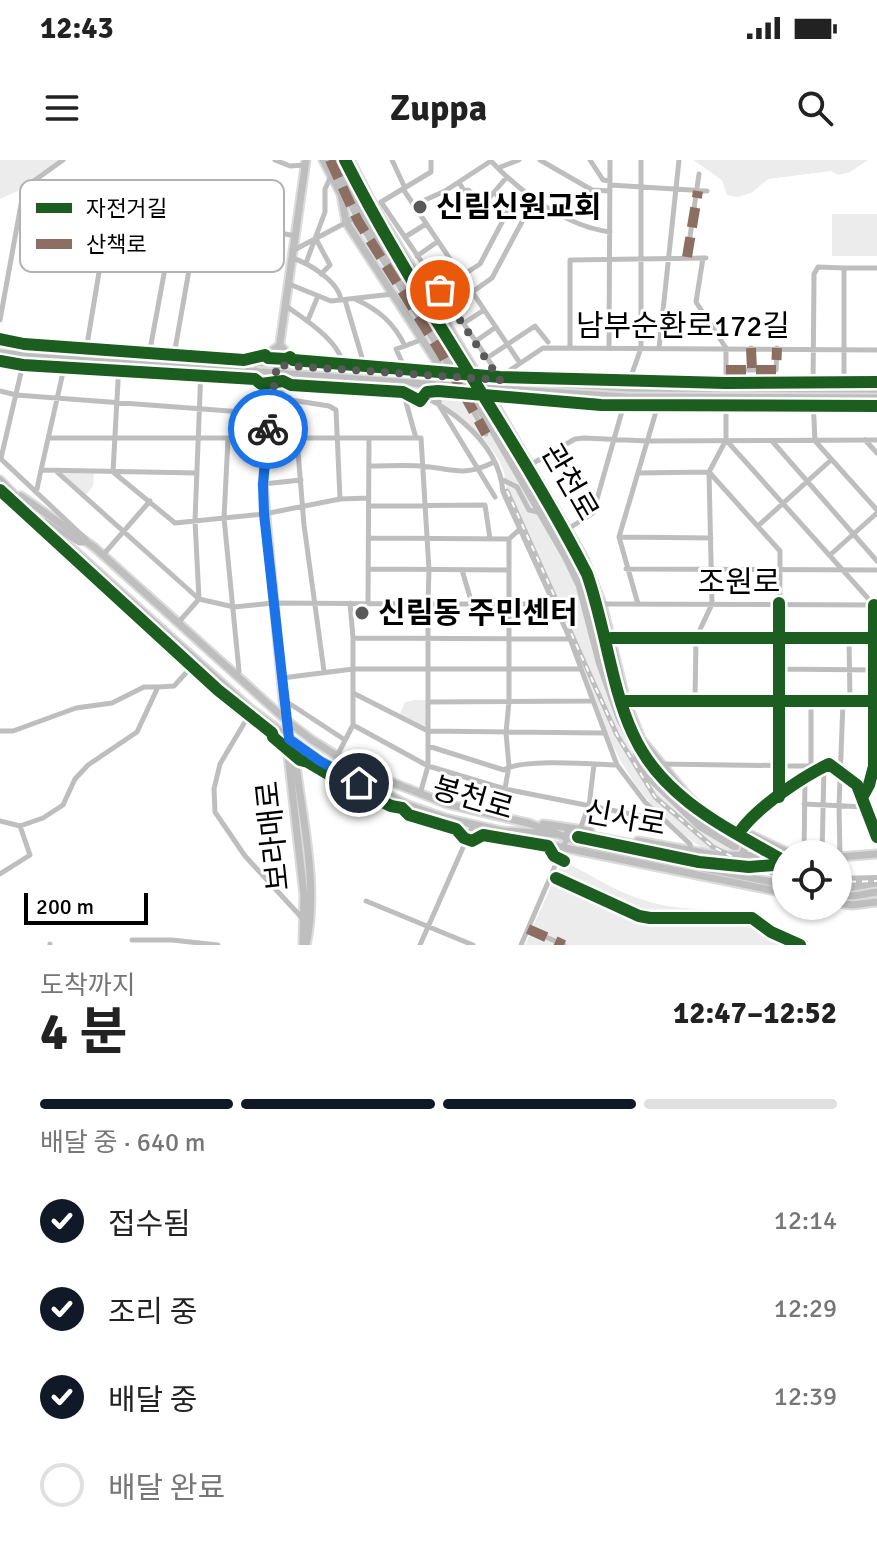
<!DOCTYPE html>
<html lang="ko">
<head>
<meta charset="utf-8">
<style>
  :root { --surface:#fff; --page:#f6f6f6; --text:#222; --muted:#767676; --line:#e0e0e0; --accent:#111827 }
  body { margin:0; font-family:Signika,"Noto Sans KR",sans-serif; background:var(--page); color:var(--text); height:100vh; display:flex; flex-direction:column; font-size:30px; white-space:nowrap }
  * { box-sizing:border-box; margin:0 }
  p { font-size:26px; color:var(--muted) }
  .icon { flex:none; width:44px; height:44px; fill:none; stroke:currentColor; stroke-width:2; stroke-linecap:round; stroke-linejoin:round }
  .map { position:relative; height:785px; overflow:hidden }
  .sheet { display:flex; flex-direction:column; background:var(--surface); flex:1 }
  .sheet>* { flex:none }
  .buttons { position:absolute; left:772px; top:680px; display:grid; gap:16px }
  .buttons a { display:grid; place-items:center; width:80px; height:80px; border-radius:50%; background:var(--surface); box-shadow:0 2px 6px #0004; font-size:40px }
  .scale { position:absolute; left:24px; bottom:20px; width:124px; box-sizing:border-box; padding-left:8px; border:4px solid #000; border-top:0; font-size:22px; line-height:28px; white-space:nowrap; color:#000; -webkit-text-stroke:6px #fff; paint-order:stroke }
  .pin { position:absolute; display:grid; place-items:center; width:68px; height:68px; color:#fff; margin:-34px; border:4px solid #fff; border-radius:50%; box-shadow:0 2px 8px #0007 }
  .courier { position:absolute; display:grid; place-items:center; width:80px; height:80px; margin:-40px; border:6px solid #1a73e8; border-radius:50%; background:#fff; color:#222; box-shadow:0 2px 10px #0007 }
  .overview em { font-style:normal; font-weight:700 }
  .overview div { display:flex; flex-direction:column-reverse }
  .overview { display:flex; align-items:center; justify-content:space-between; height:136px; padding:0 40px }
  h1 { font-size:52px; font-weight:700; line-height:60px }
  .bar { display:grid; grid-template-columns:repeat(4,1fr); gap:12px 8px; align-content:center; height:96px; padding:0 40px }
  .bar i { height:10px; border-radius:6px; background:var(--line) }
  .bar .current { background:var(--accent) }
  .bar p { grid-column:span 4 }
  ol { padding:0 40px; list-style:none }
  li { display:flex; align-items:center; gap:24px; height:88px }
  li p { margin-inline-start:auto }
  li .icon { padding:8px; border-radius:50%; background:var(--accent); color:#fff; stroke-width:4 }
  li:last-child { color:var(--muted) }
  li i { width:44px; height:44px; border:4px solid var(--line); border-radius:50% }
  .status { display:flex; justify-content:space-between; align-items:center; height:56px; padding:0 40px; background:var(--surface); direction:ltr }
  .status svg { height:22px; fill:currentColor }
  header { display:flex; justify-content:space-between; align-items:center; height:104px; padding:0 40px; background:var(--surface); font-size:36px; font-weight:700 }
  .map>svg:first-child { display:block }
</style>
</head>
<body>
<div class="status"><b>12:43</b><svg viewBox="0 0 49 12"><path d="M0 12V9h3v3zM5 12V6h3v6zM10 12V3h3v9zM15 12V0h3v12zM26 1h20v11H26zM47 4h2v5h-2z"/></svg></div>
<header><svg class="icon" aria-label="menu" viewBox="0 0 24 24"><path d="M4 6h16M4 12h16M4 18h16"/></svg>Zuppa<svg class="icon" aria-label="search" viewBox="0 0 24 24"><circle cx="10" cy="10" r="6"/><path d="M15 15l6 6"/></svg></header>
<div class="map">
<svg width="877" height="785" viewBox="0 0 877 785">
  <rect width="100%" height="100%" fill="#fff"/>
  <path fill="#ececec" d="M0,0H63L24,28L0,39Z
    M325,0H348L584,401L601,447L633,565L702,650L743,672L723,700C614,641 600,553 559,447C544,408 523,370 506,331C509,293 468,264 440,245V226L447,215L350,65Z
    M693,0H868L850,12L838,15L831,11L768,19L751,33L738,37L727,35L722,20Z
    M832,54H877V96H832Z
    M56,311H94L93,326L85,336Z
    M415,540H427V569L400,554L405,542Z
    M562,701C587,712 609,728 635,737C672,752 718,749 758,751C765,772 786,777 805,785H525Z"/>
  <path fill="#bfbfbf" d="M330,0H341L364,45L474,223L582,410L593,438L623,557L642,596L663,621L697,653L737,681L786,704V722L697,669L637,611L632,590L616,560L596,504L576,427L562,398L491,275L358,60Z
    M877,715V738H838V716Z"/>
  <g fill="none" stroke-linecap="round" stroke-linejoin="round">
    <defs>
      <path id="major" d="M306,0L268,267L263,324L283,539L289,579L294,588C300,649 320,725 306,785
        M323,0L341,34L346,62L446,216
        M350,0L374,46L480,219L584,398L602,444L626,541L641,579L686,634L703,650L743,678L745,688L741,697
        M0,183L446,216
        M280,185L296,205
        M0,193L452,226
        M256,203L280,185
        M255,211L272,236
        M480,219L629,228L877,229
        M485,228L626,237L877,238
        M274,234L297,214
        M0,320L27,348L252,550L320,601L408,645L445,658L502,671L511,677L786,733
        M21,336L94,387L286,560L312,580L356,608L447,644L528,663L584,684L786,725
        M289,579L287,586L304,735L303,784
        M543,664L590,671
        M736,668L791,694
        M503,671L555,674
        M567,674H581L730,703L786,702
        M638,681L715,695L786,696
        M838,697L877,694
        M838,735L854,736L877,732
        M838,743L852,745L877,742"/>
    </defs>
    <use href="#major" stroke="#dbdbdb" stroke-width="11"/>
    <path stroke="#bebebe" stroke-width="5" d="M275,0L290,6L305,5
      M330,0L358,61L441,193L486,274
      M392,0L405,28
      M490,0C520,32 565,66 610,72
      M540,0L592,30L610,31
      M590,0L603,20L610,21
      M498,8L519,0
      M459,22L464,31L468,30L484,44L506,18
      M610,25L707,31
      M403,29L520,203
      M86,42L243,74L259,59L274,72L296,76
      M381,42L500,217
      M381,42L431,12V0
      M414,45L445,31L491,1
      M405,77L426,64
      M316,79L330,105L321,114
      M294,90L349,61
      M417,96L437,82
      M687,97L699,14
      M292,98C309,103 339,122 341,140
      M703,98L696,142L726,188V228
      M306,103L325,52V29L331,16
      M429,113L449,99
      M289,124L331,141L393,134
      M440,130L480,104L509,49L495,33
      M355,139C379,150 394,163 405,186L396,189L407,213
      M345,140L366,211
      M286,146C306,160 342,182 344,209
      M451,147L492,118L524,58L532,36
      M0,160L24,28L63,0
      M308,160L318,136
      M464,163L484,150
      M476,181L496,167
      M405,186L423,179
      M609,187L610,0
      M570,188V100L706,98
      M659,188L679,0
      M751,188L752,210
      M86,191L104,82
      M149,195L174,60
      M174,195L197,65
      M487,198L535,166L548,182
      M119,203L113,312L175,363L264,354L340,339L369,338
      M726,210H776L777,188
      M500,220V217L543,188L877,190
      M629,222L641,188V0
      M390,224C438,236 499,278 503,332L570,479L617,605L645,642L690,684L691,691
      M439,225V245L495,337
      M402,228L416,278
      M813,228L814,114L818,107L844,108
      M844,228V108H877
      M0,231L16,235L270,254
      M272,237L329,246L336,250L340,339
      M726,238V280L874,445V606L869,625L863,636
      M813,238L815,281L877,350
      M49,278H421L429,410L428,441
      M228,279L224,358L239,511L236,516
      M297,279L304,365L324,511
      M865,280L877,293
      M772,281L877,401
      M0,298L86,379
      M1,298L27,187
      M530,305L575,279L584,278L647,281L877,280
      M369,306C386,306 403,305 420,306C451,308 463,318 494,302
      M41,310L66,199
      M56,311L199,439L234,447L273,443L425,444
      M638,313L709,312L780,391L779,637
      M503,320L517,327L529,350L560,357
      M263,324L301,320
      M37,329L41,310L197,313
      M369,346L485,345L490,379
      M45,361L79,383H83V378
      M759,365L831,300
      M568,369L593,353L626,237
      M619,377L711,378
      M369,378L509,379L520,369
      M103,395L150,341
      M830,395L877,353
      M369,409L508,410
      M626,409L877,410
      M462,410L472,444
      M368,442L369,279
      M431,444H555
      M602,444L876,445
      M638,444L619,377L660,238
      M178,463L199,439L195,361L201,208
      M353,478L570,479
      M611,478H877
      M849,478L850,541
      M778,509L877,510
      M282,518L353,509H580
      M353,533L428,571L603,573
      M284,540L345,580
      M626,541H876
      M695,541L696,478L712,444L709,312L726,280
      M429,542L591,541
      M252,550L220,604L214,629L215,652L245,696L303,759
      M353,565L428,606L505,629L661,660
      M0,571H13L76,548L112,543L144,527H158
      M428,586L504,610C521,598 594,604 617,605
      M337,596L353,565V478L350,443
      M660,604L811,606
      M811,614V542
      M420,634L428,606V447
      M804,644L865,647
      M500,657L509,606L506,573L509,541V379
      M0,661L20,666L43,658L63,645L75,619L88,605L137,572L158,527L174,526L197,501
      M580,669L589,646L594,604
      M741,670C759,646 802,617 829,604L857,625L877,677
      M804,694L805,619
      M822,694L824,607
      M840,697L839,646L843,542
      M0,714L30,695L20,666
      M366,741L473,785
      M528,769L564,785
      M132,780H172L218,785
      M50,784V785
      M420,785L473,665
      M521,785L568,676"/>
    <use href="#major" stroke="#bebebe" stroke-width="7"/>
    <defs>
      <path id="rail" d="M507,331L617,575L655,637L713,687L741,701L786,718
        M838,722L877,721"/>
    </defs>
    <use href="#rail" stroke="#bebebe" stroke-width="5"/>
    <use href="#rail" stroke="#fff" stroke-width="2" stroke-dasharray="6" stroke-linecap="butt"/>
    <defs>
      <path id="major-bridge" d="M446,216L480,219
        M452,226L485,228"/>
    </defs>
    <use href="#major-bridge" stroke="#dbdbdb" stroke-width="11" stroke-linecap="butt"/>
    <path stroke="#bebebe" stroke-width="5" d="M350,60L369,50"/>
    <use href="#major-bridge" stroke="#bebebe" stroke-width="7"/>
    <path stroke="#8d6e63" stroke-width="10" stroke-dasharray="20 10" stroke-linecap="butt" d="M330,0L358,61L441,193L486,274
      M687,97L698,31
      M751,188L752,210
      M726,210H776L777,188
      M528,769L564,785"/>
    <defs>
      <path id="cycleway" d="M345,0C417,143 514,272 587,414C605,465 611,527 633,574C662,639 729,669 786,702
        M0,179L24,184L244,200L265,195L268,198L286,199L290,197L293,200L500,217L726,223L877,222
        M0,201L23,205L255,219L261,224L283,221L291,225L403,232L420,241L427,232L438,231L601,245L877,246
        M0,330L218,530L272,573L273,577L300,600L308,602L340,621L391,646L402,648L409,655L456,669L464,678L472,681L483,675L548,686L554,696L564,701
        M779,443V637
        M611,478H877
        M626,541H877
        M863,636L869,625L874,606V445
        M741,670C759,646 802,617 829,604L857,625L877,677
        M578,677L699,702L749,707L786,704
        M556,718L639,756L650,758H752L771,772L800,785"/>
    </defs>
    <use href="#cycleway" stroke="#fff" stroke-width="17"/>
    <use href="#cycleway" stroke="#1b5e20" stroke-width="12"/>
  </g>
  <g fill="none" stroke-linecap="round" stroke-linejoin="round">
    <path stroke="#595959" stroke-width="8" stroke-dasharray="0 14.4" d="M268,269L277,205L500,220L440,130"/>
    <path stroke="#1a73e8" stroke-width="10" d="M268,269L263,324L264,354L289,579L320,601L359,623"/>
  </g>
  <g fill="#595959" stroke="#fff" stroke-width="3">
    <circle cx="420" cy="47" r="8"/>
    <circle cx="362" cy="453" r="8"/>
  </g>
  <g text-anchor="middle" stroke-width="6" stroke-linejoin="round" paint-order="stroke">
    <g font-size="30" font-weight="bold" fill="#000" stroke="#fff" text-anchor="start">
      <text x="436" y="57">신림신원교회</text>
      <text x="378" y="463">신림동 주민센터</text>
    </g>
    <g font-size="30" fill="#000" stroke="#fff">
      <text x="683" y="176">남부순환로172길</text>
      <text transform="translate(570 322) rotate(60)" y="10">관천로</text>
      <text x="739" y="432">조원로</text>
      <text transform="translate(473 638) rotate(16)" y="10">봉천로</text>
      <text transform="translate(625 658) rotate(10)" y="10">신사로</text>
      <text transform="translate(273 676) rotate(-96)" y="10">보라매로</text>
    </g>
  </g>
  <rect x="20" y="20" width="264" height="92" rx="12" fill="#fff" stroke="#b2b2b2" stroke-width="2"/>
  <rect x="36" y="43" width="36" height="10" fill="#1b5e20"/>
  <rect x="36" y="79" width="36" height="10" fill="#8d6e63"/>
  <g font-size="22" fill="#000">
    <text x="86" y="56">자전거길</text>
    <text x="86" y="92">산책로</text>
  </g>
</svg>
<div class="buttons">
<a><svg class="icon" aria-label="locate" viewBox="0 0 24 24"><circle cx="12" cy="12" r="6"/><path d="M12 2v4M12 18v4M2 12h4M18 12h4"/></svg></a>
</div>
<div class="scale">200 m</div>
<div class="pin" style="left:440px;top:130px;background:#ea580c"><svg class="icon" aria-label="bag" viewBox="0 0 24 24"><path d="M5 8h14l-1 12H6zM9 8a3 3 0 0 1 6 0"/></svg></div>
<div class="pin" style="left:359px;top:623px;background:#1f2937"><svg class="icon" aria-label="home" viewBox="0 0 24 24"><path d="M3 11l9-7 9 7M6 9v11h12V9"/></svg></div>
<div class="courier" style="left:268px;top:269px"><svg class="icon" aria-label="bike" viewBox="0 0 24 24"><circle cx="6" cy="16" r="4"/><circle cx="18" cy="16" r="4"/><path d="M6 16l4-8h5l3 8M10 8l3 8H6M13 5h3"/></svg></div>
</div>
<section class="sheet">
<div class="overview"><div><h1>4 분</h1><p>도착까지</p></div><em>12:47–12:52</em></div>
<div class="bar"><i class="current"></i><i class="current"></i><i class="current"></i><i></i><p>배달 중 · 640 m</p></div>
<ol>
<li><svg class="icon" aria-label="check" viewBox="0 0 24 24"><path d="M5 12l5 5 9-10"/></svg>접수됨<p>12:14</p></li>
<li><svg class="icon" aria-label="check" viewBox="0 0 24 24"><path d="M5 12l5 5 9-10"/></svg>조리 중<p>12:29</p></li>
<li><svg class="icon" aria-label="check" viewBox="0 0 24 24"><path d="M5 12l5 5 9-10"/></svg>배달 중<p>12:39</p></li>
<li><i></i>배달 완료</li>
</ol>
</section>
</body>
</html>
